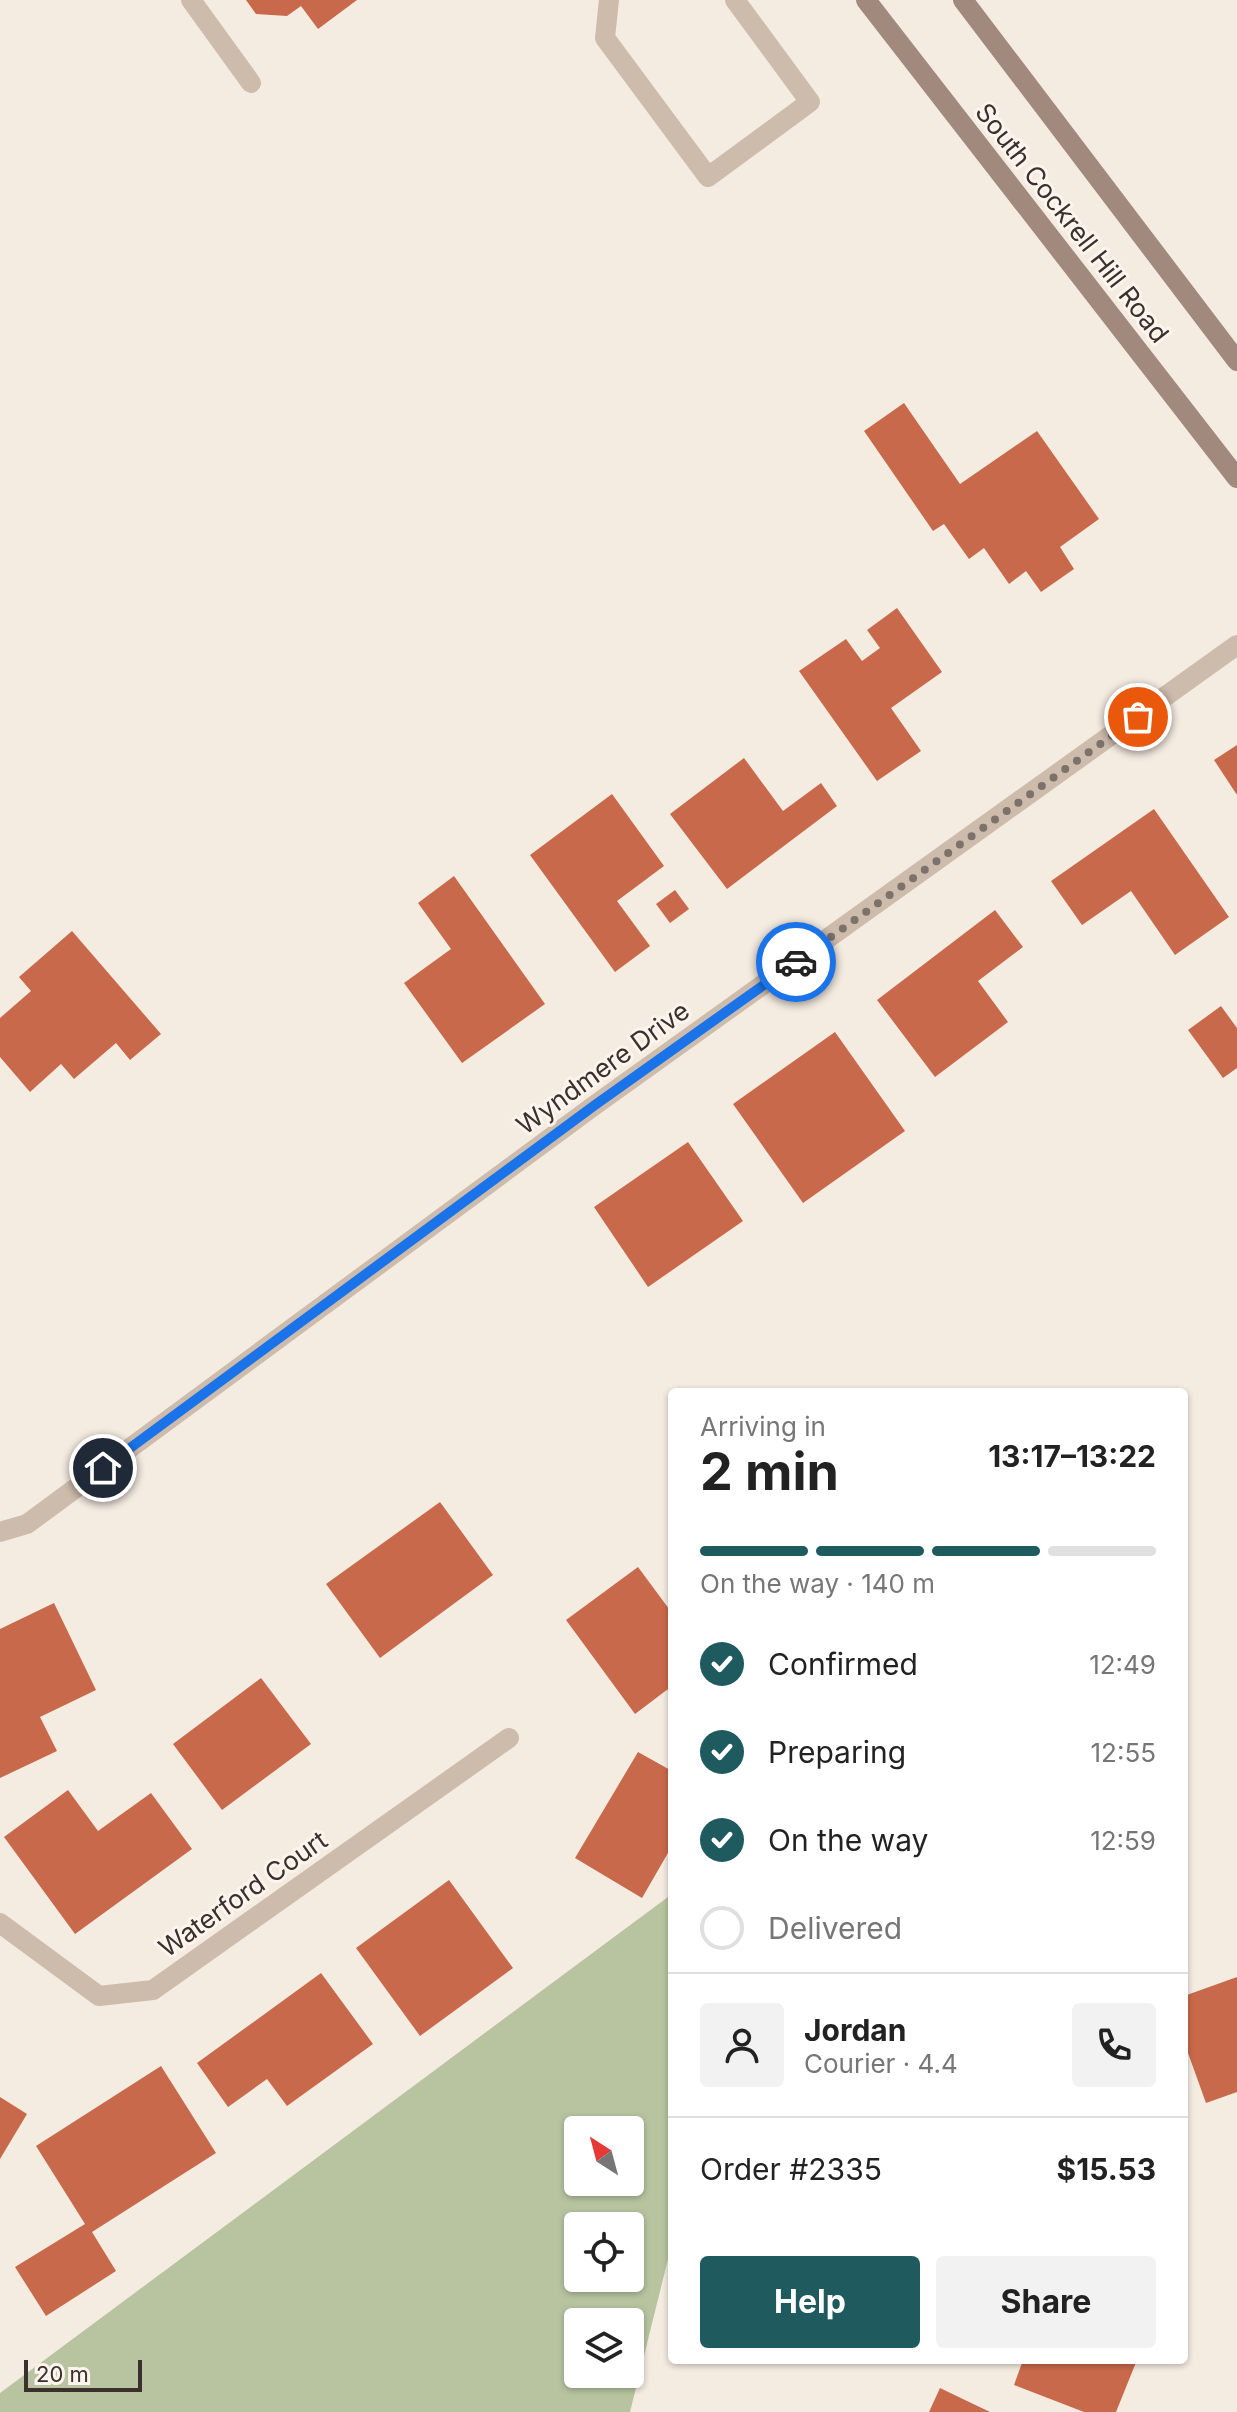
<!DOCTYPE html>
<html lang="en">
<head>
<meta charset="utf-8">
<style>
  :root { --surface:#fff; --page:#f2f2f2; --text:#222; --muted:#767676; --line:#e0e0e0; --accent:#1f5a5e }
  body { margin:0; font-family:Inter,sans-serif; background:var(--page); color:var(--text); height:100vh; display:flex; flex-direction:column; font-size:30px; white-space:nowrap }
  * { box-sizing:border-box; margin:0 }
  p { font-size:26px; color:var(--muted) }
  .icon { flex:none; width:44px; height:44px; fill:none; stroke:currentColor; stroke-width:2; stroke-linecap:round; stroke-linejoin:round }
  .map { position:relative; flex:1; overflow:hidden }
  .sheet { position:absolute; left:668px; top:1388px; width:520px; height:976px; display:flex; flex-direction:column; background:var(--surface); border-radius:8px; box-shadow:0 2px 6px #0004 }
  .sheet>* { flex:none }
  .needle { width:52px; rotate:324deg }
  .buttons { position:absolute; left:564px; top:2116px; display:grid; gap:16px }
  .buttons a { display:grid; place-items:center; width:80px; height:80px; border-radius:8px; background:var(--surface); box-shadow:0 2px 6px #0004; font-size:40px }
  .scale { position:absolute; left:24px; bottom:20px; width:118px; box-sizing:border-box; padding-left:8px; border:4px solid #3b302b; border-top:0; font-size:22px; line-height:28px; white-space:nowrap; color:#3b302b; -webkit-text-stroke:6px #fbf5ee; paint-order:stroke }
  .pin { position:absolute; display:grid; place-items:center; width:68px; height:68px; color:#fff; margin:-34px; border:4px solid #fff; border-radius:50%; box-shadow:0 2px 8px #0007 }
  .courier { position:absolute; display:grid; place-items:center; width:80px; height:80px; margin:-40px; border:6px solid #1a73e8; border-radius:50%; background:#fff; color:#222; box-shadow:0 2px 10px #0007 }
  .summary em { font-style:normal; font-weight:700 }
  .summary div { display:flex; flex-direction:column-reverse }
  .summary { display:flex; align-items:center; justify-content:space-between; height:136px; padding:0 32px }
  h1 { font-size:52px; font-weight:700; line-height:60px }
  .bar { display:grid; grid-template-columns:repeat(4,1fr); gap:12px 8px; align-content:center; height:96px; padding:0 32px }
  .bar i { height:10px; border-radius:6px; background:var(--line) }
  .bar .current { background:var(--accent) }
  .bar p { grid-column:span 4 }
  .line { display:flex; align-items:center; gap:20px; padding:0 32px; border-top:2px solid var(--line) }
  .line div { flex:1 }
  .round { display:grid; place-items:center; flex:none; width:84px; height:84px; border-radius:8px; background:var(--page) }
  ol { padding:0 32px; list-style:none }
  li { display:flex; align-items:center; gap:24px; height:88px }
  li p { margin-inline-start:auto }
  li .icon { padding:8px; border-radius:50%; background:var(--accent); color:#fff; stroke-width:4 }
  li:last-child { color:var(--muted) }
  li i { width:44px; height:44px; border:4px solid var(--line); border-radius:50% }
  .cta { display:flex; gap:16px; margin-top:auto; padding:16px 32px }
  .cta a { flex:1; height:92px; border-radius:8px; background:var(--accent); color:#fff; font-size:32px; font-weight:700; line-height:92px; text-align:center }
  .cta a+a { background:var(--page); color:var(--text) }
  .map>svg:first-child { display:block }
</style>
</head>
<body>
<div class="map">
<svg width="1237" height="2412" viewBox="0 0 1237 2412">
  <rect width="100%" height="100%" fill="#f4ebe1"/>
  <path fill="#b8c4a0" fill-rule="evenodd" d="M672,1894V2243L630,2412H0V2393ZM578,2130H630V2182H578ZM578,2226H630V2278H578ZM578,2322H630V2374H578Z"/>
  <path fill="#c8694b" d="M246,0H357L318,29L301,6L287,16L256,14Z
    M904,403L960,484L1037,431L1099,519L1060,547L1074,569L1041,592L1026,571L1009,584L984,548L969,559L944,524L933,531L864,431Z
    M897,608L942,672L891,708L921,751L877,781L799,671L846,639L862,661L880,648L867,630Z
    M1237,745V795L1214,760Z
    M744,758L783,811L821,783L837,806L727,889L670,814Z
    M612,794L664,866L617,901L650,946L615,972L530,855Z
    M1154,809L1229,917L1175,955L1131,891L1082,925L1051,881Z
    M454,876L545,1004L462,1063L404,983L451,949L418,903Z
    M675,890L689,909L670,923L656,904Z
    M995,910L1023,947L978,981L1008,1022L935,1077L877,1000Z
    M72,931L161,1034L130,1060L116,1043L74,1079L61,1064L30,1092L0,1057V1018L31,991L19,977Z
    M1221,1006L1237,1028V1068L1223,1078L1188,1030Z
    M835,1032L905,1131L803,1203L733,1104Z
    M688,1142L743,1221L648,1287L594,1207Z
    M440,1502L493,1575L380,1658L326,1584Z
    M638,1567L672,1613V1686L635,1714L566,1620Z
    M54,1603L96,1690L40,1717L57,1751L0,1778V1629Z
    M261,1678L311,1744L222,1810L173,1744Z
    M638,1752L672,1771V1846L642,1898L575,1858Z
    M68,1790L98,1831L151,1793L192,1849L75,1934L4,1837Z
    M449,1880L513,1968L420,2036L356,1948Z
    M321,1973L373,2044L287,2106L267,2079L228,2107L197,2063Z
    M1237,1977V2092L1206,2103L1184,2042V1996Z
    M161,2066L216,2153L92,2232L116,2271L46,2316L15,2267L85,2224L36,2146Z
    M0,2097L27,2114L0,2159Z
    M1023,2360H1137L1116,2412H1084L1014,2385Z
    M940,2388L990,2412H929Z"/>
  <g fill="none" stroke-linecap="round" stroke-linejoin="round">
    <path stroke="#cdbbac" stroke-width="20" d="M191,0L251,83
      M609,0L605,38L708,177L810,102L735,0"/>
    <path stroke="#cdbbac" stroke-width="20" d="M0,1532L27,1524L595,1105L1237,645
      M0,1923L99,1996L153,1990L509,1738"/>
    <path stroke="#a18a7d" stroke-width="20" d="M866,0L1237,478
      M963,0L1237,361"/>
  </g>
  <g fill="none" stroke-linecap="round" stroke-linejoin="round">
    <path stroke="#7c716b" stroke-width="8" stroke-dasharray="0 14.4" d="M796,962L1138,717"/>
    <path stroke="#1a73e8" stroke-width="10" d="M103,1468L595,1105L796,962"/>
  </g>
  <g text-anchor="middle" stroke-width="6" stroke-linejoin="round" paint-order="stroke">
    <g font-size="26" fill="#3b302b" stroke="#fbf5ee">
      <text transform="translate(1072 223) rotate(52)" y="9">South Cockrell Hill Road</text>
      <text transform="translate(603 1068) rotate(-36)" y="9">Wyndmere Drive</text>
      <text transform="translate(243 1894) rotate(-35)" y="9">Waterford Court</text>
    </g>
  </g>
</svg>
<div class="buttons">
<a><svg class="needle" viewBox="-14 -14 28 28"><path d="M0-13l5 13h-10z" fill="#e53935"/><path d="M0 13l5-13h-10z" fill="#767676"/></svg></a>
<a><svg class="icon" aria-label="locate" viewBox="0 0 24 24"><circle cx="12" cy="12" r="6"/><path d="M12 2v4M12 18v4M2 12h4M18 12h4"/></svg></a>
<a><svg class="icon" aria-label="layers" viewBox="0 0 24 24"><path d="M12 4l9 5-9 5-9-5zM3 14l9 5 9-5"/></svg></a>
</div>
<div class="scale">20 m</div>
<div class="pin" style="left:1138px;top:717px;background:#ea580c"><svg class="icon" aria-label="bag" viewBox="0 0 24 24"><path d="M5 8h14l-1 12H6zM9 8a3 3 0 0 1 6 0"/></svg></div>
<div class="pin" style="left:103px;top:1468px;background:#1f2937"><svg class="icon" aria-label="home" viewBox="0 0 24 24"><path d="M3 11l9-7 9 7M6 9v11h12V9"/></svg></div>
<div class="courier" style="left:796px;top:962px"><svg class="icon" aria-label="car" viewBox="0 0 24 24"><path d="M5 17H2v-5l4-1 3-4h7l3 4 3 1v5h-3M9 17h6M6 11h13"/><circle cx="7" cy="17" r="2"/><circle cx="17" cy="17" r="2"/></svg></div>
<section class="sheet">
<div class="summary"><div><h1>2 min</h1><p>Arriving in</p></div><em>13:17–13:22</em></div>
<div class="bar"><i class="current"></i><i class="current"></i><i class="current"></i><i></i><p>On the way · 140 m</p></div>
<ol>
<li><svg class="icon" aria-label="check" viewBox="0 0 24 24"><path d="M5 12l5 5 9-10"/></svg>Confirmed<p>12:49</p></li>
<li><svg class="icon" aria-label="check" viewBox="0 0 24 24"><path d="M5 12l5 5 9-10"/></svg>Preparing<p>12:55</p></li>
<li><svg class="icon" aria-label="check" viewBox="0 0 24 24"><path d="M5 12l5 5 9-10"/></svg>On the way<p>12:59</p></li>
<li><i></i>Delivered</li>
</ol>
<div class="line" style="height:144px"><a class="round"><svg class="icon" aria-label="person" viewBox="0 0 24 24"><circle cx="12" cy="8" r="4"/><path d="M4 21q1-7 8-7t8 7"/></svg></a><div><b>Jordan</b><p>Courier · 4.4</p></div><a class="round"><svg class="icon" aria-label="phone" viewBox="0 0 24 24"><path d="M5 4h4l2 5-3 2q2 4 5 5l2-3 5 2v4C11 20 4 13 5 4z"/></svg></a></div>
<div class="line" style="height:104px"><div>Order #2335</div><b>$15.53</b></div>
<div class="cta"><a>Help</a><a>Share</a></div>
</section>
</div>
</body>
</html>
